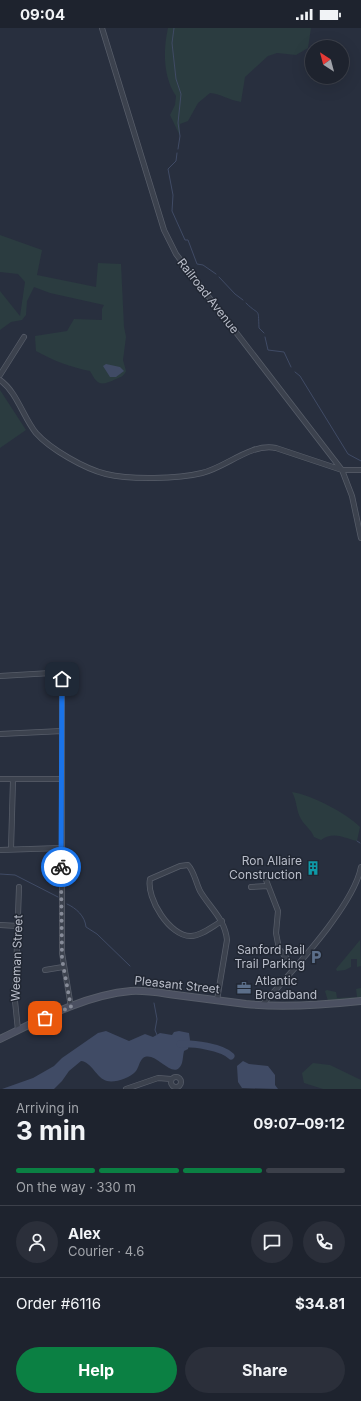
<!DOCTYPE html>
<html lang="en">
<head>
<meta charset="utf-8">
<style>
  :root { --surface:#1e232e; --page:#2b2f3a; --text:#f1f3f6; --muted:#a1a4aa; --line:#3c404a; --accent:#0b8043 }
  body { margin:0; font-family:Inter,sans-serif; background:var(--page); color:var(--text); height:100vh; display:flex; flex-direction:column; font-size:15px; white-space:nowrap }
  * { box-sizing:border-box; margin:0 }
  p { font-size:13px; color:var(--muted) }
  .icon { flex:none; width:22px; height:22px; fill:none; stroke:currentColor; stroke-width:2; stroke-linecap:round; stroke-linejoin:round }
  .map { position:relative; height:1061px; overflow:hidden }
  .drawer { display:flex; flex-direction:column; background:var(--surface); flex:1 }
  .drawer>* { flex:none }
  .needle { width:26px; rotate:324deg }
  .buttons { position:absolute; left:305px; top:12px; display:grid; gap:8px }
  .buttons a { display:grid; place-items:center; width:44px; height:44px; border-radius:50%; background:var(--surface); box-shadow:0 4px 16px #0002,0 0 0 1px var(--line); font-size:20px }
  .pin { position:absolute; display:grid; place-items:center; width:34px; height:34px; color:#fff; margin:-17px; border-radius:8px; box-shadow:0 2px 6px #0006 }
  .courier { position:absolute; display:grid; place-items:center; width:40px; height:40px; margin:-20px; border:3px solid #1a73e8; border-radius:50%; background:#fff; color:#222; box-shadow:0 1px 5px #0007 }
  .headline em { font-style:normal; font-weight:700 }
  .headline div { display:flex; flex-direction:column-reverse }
  .headline { display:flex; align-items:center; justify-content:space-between; height:68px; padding:0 16px }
  h1 { font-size:26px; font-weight:700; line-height:30px }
  .bar { display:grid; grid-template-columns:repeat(4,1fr); gap:6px 4px; align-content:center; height:48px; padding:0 16px }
  .bar i { height:5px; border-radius:3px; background:var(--line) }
  .bar .current { background:var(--accent) }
  .bar p { grid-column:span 4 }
  .line { display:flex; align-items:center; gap:10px; padding:0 16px; border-top:1px solid var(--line) }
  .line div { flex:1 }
  .round { display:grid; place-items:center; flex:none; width:42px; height:42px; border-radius:21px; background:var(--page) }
  .primary-button { display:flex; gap:8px; margin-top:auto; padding:8px 16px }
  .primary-button a { flex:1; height:46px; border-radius:24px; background:var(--accent); color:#fff; font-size:16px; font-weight:700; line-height:46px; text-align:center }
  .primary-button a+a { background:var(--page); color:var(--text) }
  .status { display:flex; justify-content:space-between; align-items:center; height:28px; padding:0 20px; background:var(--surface); direction:ltr }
  .status svg { height:11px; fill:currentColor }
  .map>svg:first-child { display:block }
</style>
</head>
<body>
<div class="status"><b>09:04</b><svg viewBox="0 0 49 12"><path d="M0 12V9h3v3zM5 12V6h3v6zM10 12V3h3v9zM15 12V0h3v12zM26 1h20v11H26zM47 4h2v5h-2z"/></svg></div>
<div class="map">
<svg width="361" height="1061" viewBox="0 0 361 1061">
  <rect width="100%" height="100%" fill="#282f3e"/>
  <path fill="#2b3c40" d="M168,0H311L308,20L296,27L277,25L268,28L245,49L241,74C229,72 221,66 210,65L198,75L188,93L180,96V108L170,87L175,77L176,68C163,49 163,22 168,0Z
    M0,207L42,222L37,247L96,259L98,235L121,236L124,299L126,309L123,332L126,343C124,348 121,349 116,351C101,358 98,358 90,343C70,339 54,333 36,323L35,308L67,303L74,291L102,292V281L104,277L50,265L34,259L27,273L26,287L22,292L11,294L0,302V263L20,288L25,254L18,246L0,244Z
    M0,362L26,402L0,420Z
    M292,764C312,767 346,785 360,799L357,813C343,810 334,803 321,812L314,809C311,801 305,798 301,791C296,783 297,772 292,764Z
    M360,912L361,938L357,939V931H351V939L345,942L337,943L336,941Z
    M361,960V969L328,973L325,963L327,962L336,964L337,970L357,969L356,961Z
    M313,1035L330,1037L361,1052V1061H323L304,1055L302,1045Z"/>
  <path fill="#404b65" d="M106,336L120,339L124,343L116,349H110L103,338Z
    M106,1003L129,1013L145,1006L153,1009L160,1005L172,1007L174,1004L179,1003L189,1005L190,1012L188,1021L184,1023C183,1027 183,1031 182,1035C174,1056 156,1021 143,1030C139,1034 139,1039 136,1043C130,1050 115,1055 107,1053C96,1050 92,1034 81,1033L69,1043L62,1053L54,1061H2L33,1050L54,1038L62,1030L98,1005Z
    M243,1033L249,1036L268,1038L275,1047V1057L278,1061L242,1060L238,1054L237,1038Z"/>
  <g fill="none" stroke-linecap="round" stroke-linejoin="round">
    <path stroke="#404b65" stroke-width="1" d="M174,0L172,15L176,51L181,66L178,95L180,108L178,121
      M177,125L176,133L168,141L173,167L172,183L185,212H188L197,236L203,237L216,246
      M219,249L235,266L243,272
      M246,275C260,289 258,278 259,300L264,305
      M265,309L268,322L284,324L291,339
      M295,344L300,348L348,426L361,433
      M357,813L360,815
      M0,846L15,847L58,869
      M67,876C76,880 85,888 86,899L97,906L130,938
      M154,975L157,991L155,1002L157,1007"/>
    <path stroke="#404b65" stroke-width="7" d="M180,1016C193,1015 222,1019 231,1028"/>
    <defs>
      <path id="street" d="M102,0L164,202L176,226L188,242L342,442L352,468L361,510
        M0,347L24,309
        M0,352C17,364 23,389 36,405C50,421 85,441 106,446C130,452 178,451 202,445C227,439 250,415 276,420L342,442H361
        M0,648L51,645L59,647L62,652V925L71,979
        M0,706L62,703
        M0,751H62
        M11,821L13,752
        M0,822L61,820
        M266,852L278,883L276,905L279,921L294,939
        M251,859L268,858
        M0,897L18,898
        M45,942L63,939
        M217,972L227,912C225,891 210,880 200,863C196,855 194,843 188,837L180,838L150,851C146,870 170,909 191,908C201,908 213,898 222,893
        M263,976C290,945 354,878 361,839
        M18,1002L15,973L19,859
        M171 1054a5 5 0 1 1 10 0a5 5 0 1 1-10 0Z
        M126,1061L158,1050L171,1051"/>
      <path id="secondary" d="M0,1011C41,991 85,967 131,963C146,962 161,965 176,967C199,970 223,973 246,976C284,980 323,977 361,973"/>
    </defs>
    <use href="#street" stroke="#575d69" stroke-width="6"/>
    <use href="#secondary" stroke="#575d69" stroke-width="8"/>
    <use href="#street" stroke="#3c424e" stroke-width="4.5"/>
    <use href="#secondary" stroke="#4b5061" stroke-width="6"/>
  </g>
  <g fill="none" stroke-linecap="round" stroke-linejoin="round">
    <path stroke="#868b98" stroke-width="4" stroke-dasharray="0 7.2" d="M45,990L71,979L62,931L61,839"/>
    <path stroke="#1a73e8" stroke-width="5" d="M61,839L62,651"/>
  </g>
  <defs>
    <symbol id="building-bare" viewBox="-9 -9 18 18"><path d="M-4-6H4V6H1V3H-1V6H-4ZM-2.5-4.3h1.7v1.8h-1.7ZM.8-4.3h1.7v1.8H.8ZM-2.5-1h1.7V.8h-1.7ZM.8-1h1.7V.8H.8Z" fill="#0f9aa8" stroke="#212733" stroke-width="2.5" paint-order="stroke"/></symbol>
    <symbol id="parking-bare" viewBox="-9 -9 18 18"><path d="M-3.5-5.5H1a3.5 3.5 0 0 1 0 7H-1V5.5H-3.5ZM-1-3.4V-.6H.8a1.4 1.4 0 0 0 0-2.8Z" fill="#5c6f8a" stroke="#212733" stroke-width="2.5" paint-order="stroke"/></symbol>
    <symbol id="office-bare" viewBox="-9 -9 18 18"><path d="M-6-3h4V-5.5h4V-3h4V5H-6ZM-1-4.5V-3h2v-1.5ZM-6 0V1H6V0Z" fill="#5c6f8a" stroke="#212733" stroke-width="2.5" paint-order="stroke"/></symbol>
  </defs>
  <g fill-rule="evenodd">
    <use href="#building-bare" x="303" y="830" width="20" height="20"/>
    <use href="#parking-bare" x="306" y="919" width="20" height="20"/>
    <use href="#office-bare" x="234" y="950" width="20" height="20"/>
  </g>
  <g text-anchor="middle" stroke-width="3" stroke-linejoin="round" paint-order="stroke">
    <g font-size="12" fill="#b9bdc9" stroke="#212733">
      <text transform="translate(208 268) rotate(52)" y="4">Railroad Avenue</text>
      <text transform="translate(17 930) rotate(-88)" y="4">Weeman Street</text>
      <text transform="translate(177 957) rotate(6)" y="4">Pleasant Street</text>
    </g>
    <g font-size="12" fill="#b9bdc9" stroke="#212733" text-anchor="end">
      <text x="302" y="837">Ron Allaire<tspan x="302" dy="14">Construction</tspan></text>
      <text x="305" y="926">Sanford Rail<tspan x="305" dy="14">Trail Parking</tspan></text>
      <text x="255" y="957" text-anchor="start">Atlantic<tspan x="255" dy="14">Broadband</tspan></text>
    </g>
  </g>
</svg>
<div class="buttons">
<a><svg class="needle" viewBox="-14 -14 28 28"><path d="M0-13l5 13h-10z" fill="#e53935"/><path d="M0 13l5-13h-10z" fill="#a1a4aa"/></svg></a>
</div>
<div class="pin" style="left:45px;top:990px;background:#ea580c"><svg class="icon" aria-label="bag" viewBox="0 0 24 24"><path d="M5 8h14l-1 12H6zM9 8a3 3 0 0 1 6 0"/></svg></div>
<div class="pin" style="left:62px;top:651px;background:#1f2937"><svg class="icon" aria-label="home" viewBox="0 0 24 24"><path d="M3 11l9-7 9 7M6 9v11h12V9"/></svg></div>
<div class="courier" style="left:61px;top:839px"><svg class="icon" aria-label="bike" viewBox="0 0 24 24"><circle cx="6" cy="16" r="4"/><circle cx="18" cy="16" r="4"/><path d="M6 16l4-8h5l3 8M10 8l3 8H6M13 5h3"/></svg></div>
</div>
<section class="drawer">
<div class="headline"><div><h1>3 min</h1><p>Arriving in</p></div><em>09:07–09:12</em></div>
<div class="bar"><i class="current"></i><i class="current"></i><i class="current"></i><i></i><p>On the way · 330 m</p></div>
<div class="line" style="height:72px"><a class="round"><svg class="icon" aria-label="person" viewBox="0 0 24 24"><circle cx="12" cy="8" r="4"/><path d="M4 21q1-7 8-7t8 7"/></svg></a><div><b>Alex</b><p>Courier · 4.6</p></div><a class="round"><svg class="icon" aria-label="chat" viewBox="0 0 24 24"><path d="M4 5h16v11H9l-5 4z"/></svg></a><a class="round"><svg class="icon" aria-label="phone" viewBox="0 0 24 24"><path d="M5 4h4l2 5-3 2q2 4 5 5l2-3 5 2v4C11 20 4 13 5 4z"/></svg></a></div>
<div class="line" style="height:52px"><div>Order #6116</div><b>$34.81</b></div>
<div class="primary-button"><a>Help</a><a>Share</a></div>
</section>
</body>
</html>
